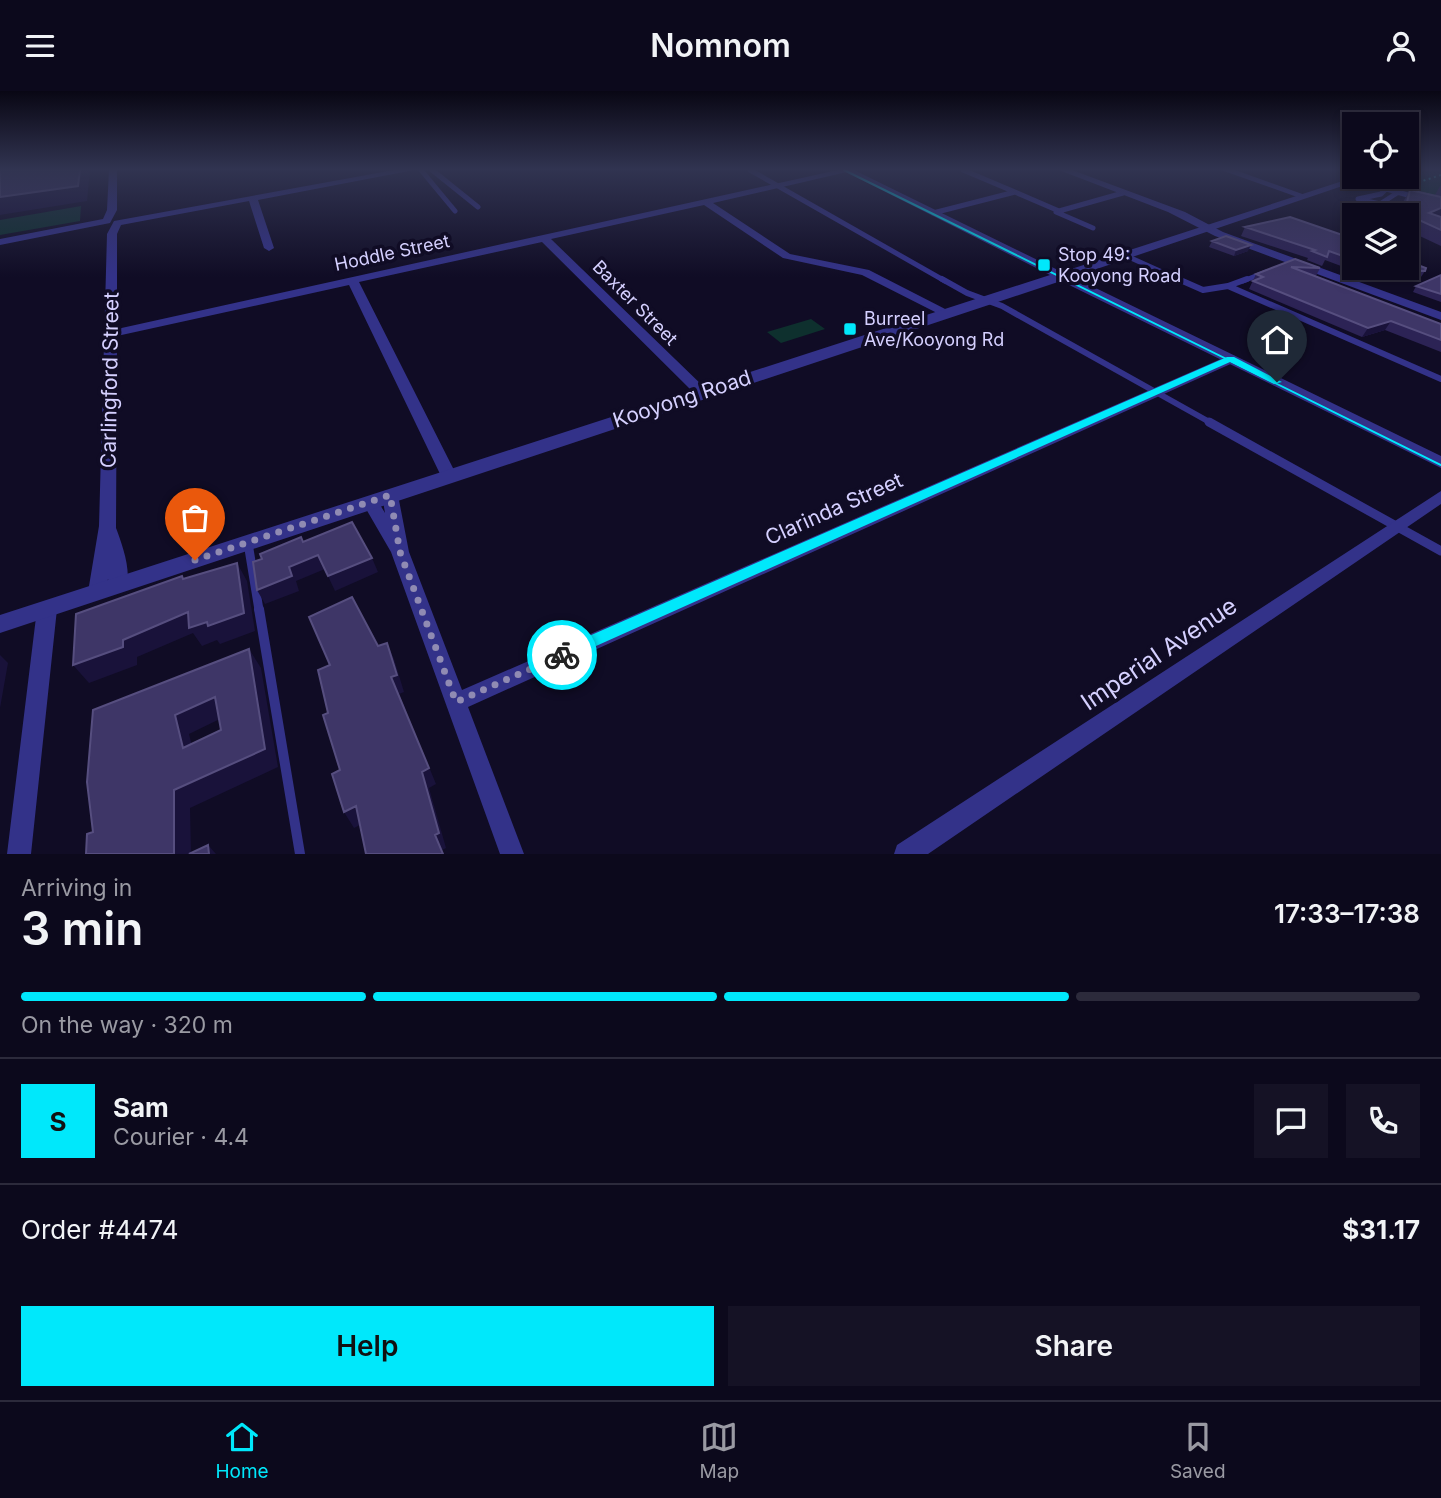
<!DOCTYPE html>
<html lang="en">
<head>
<meta charset="utf-8">
<style>
  :root { --surface:#0c091c; --page:#151225; --text:#f1f3f6; --muted:#9a9aa3; --line:#2c2a3b; --accent:#00e8fb }
  body { margin:0; font-family:Inter,sans-serif; background:var(--page); color:var(--text); height:100vh; display:flex; flex-direction:column; font-size:26px; white-space:nowrap }
  * { box-sizing:border-box; margin:0 }
  p { font-size:23px; color:var(--muted) }
  .icon { flex:none; width:38px; height:38px; fill:none; stroke:currentColor; stroke-width:2; stroke-linecap:round; stroke-linejoin:round }
  .map { position:relative; height:763px; overflow:hidden }
  .side { display:flex; flex-direction:column; background:var(--surface); flex:1 }
  .side>* { flex:none }
  .buttons { position:absolute; left:1342px; top:21px; display:grid; gap:14px }
  .buttons a { display:grid; place-items:center; width:77px; height:77px; border-radius:0px; background:var(--surface); box-shadow:0 4px 10px #0003,0 0 0 2px var(--line); font-size:35px }
  .pin { position:absolute; display:grid; place-items:center; width:60px; height:60px; color:#fff; margin:-72px -30px; border-radius:50% 50% 50% 0; rotate:-45deg; box-shadow:0 0 7px #0007 }
  .pin .icon { rotate:45deg }
  .courier { position:absolute; display:grid; place-items:center; width:70px; height:70px; margin:-35px; border:5px solid #00e8fb; border-radius:50%; background:#fff; color:#222; box-shadow:0 2px 9px #0007 }
  .overview em { font-style:normal; font-weight:600 }
  .overview div { display:flex; flex-direction:column-reverse }
  .overview { display:flex; align-items:center; justify-content:space-between; height:119px; padding:0 21px }
  h1 { font-size:46px; font-weight:600; line-height:52px }
  .bar { display:grid; grid-template-columns:repeat(4,1fr); gap:10px 7px; align-content:center; height:84px; padding:0 21px }
  .bar i { height:9px; border-radius:5px; background:var(--line) }
  .bar .active { background:var(--accent) }
  .bar p { grid-column:span 4 }
  .line { display:flex; align-items:center; gap:18px; padding:0 21px; border-top:2px solid var(--line) }
  .line div { flex:1 }
  .round { display:grid; place-items:center; flex:none; width:74px; height:74px; border-radius:0px; background:var(--page) }
  .button { display:flex; gap:14px; margin-top:auto; padding:14px 21px }
  .button a { flex:1; height:80px; border-radius:0px; background:var(--accent); color:#111; font-size:28px; font-weight:600; line-height:80px; text-align:center }
  .button a+a { background:var(--page); color:var(--text) }
  header { display:flex; justify-content:space-between; align-items:center; height:91px; padding:0 21px; background:var(--surface); font-size:32px; font-weight:600 }
  .tab-bar { display:flex; justify-content:space-around; align-items:center; height:98px; border-top:2px solid var(--line); background:var(--surface); font-size:19px; color:var(--muted) }
  .tab-bar a { display:grid; justify-items:center; gap:4px }
  .tab-bar .active { color:var(--accent) }
  .map>svg:first-child { display:block }
</style>
</head>
<body>
<header><svg class="icon" aria-label="menu" viewBox="0 0 24 24"><path d="M4 6h16M4 12h16M4 18h16"/></svg>Nomnom<svg class="icon" aria-label="person" viewBox="0 0 24 24"><circle cx="12" cy="8" r="4"/><path d="M4 21q1-7 8-7t8 7"/></svg></header>
<div class="map">
<svg width="1441" height="763" viewBox="0 0 1441 763">
  <rect width="100%" height="100%" fill="#100c25"/>
  <path fill="#0e302e" d="M1414,79H1441V108L1389,93L1384,89L1407,86V82Z
    M81,115L80,130L0,144V129Z
    M811,228L825,238L781,252L767,241Z"/>
  <g fill="none" stroke-linecap="round" stroke-linejoin="round">
    <path stroke="#22c2b5" stroke-width="2" stroke-dasharray="2 3.5" stroke-linecap="butt" d="M1413,93L1441,84"/>
    <path stroke="#333289" stroke-width="5" d="M421,79L455,120
      M432,79L478,116
      M750,79L945,190
      M1354,89L1415,106
      M1386,98L1381,103L1358,108L1380,113L1397,102
      M1015,101L1059,120L1123,102
      M1056,121L1093,137
      M933,122L1015,101L963,79
      M1122,163L1182,190
      M1243,190L1266,181"/>
    <path stroke="#333289" stroke-width="6" d="M942,188L967,202L1002,215L1213,333
      M1178,188L1203,199L1228,195
      M1247,188L1228,195L1441,288"/>
    <path stroke="#333289" stroke-width="9" d="M1209,331L1441,460
      M248,452L259,519"/>
    <path stroke="#333289" stroke-width="10" d="M259,518L300,763"/>
    <path fill="#333289" fill-rule="evenodd" d="M109,79H117V119L110,132L0,154V148L103,128L107,119Z
      M394,79H414L258,109L274,157L269,160L264,157L249,110L121,134L117,143V238L838,79L851,80L713,112L790,163L869,179L951,221L945,225L941,224L862,184L783,167L704,114L551,148L706,298L708,301L701,305L696,304L542,151L359,191L457,385L449,390L441,385L349,194L117,245L116,437C122,453 133,483 125,499L118,501L111,499L108,488L104,506L97,508L90,506L88,501L99,435L107,143L114,130Z
      M1059,79H1072L1185,121L1223,141L1441,221V229L1215,145L1168,121Z
      M1221,79H1235L1308,105L1300,107Z
      M1342,79H1354V84L1343,81Z
      M1230,264L1235,265V271L468,616L524,763H500L391,461L362,411L364,407H376L385,422L382,404L384,400L390,399L398,404L409,461L462,599Z
      M1441,400V413L928,763H894L897,754Z
      M47,511L54,513L57,518L31,763H7L37,518L40,513Z"/>
    <path fill="#333289" fill-rule="evenodd" d="M842,79H854L1062,181L1355,86H1369L1073,186L1441,365V377L1061,190L0,542V524L1050,184Z"/>
    <path stroke="#00e8fb" stroke-width="2" d="M844,79L1441,374"/>
  </g>
  <path fill="#2c2355" d="M1440,95H1441V155L1407,139V124H1357L1361,117L1403,111L1410,99L1435,104Z
    M1245,136L1354,148V177H1407L1425,180L1419,189L1375,188L1363,178L1357,181L1325,169L1322,175L1307,169L1308,167L1241,145Z
    M1212,150L1248,160L1234,165L1209,156Z
    M1295,168L1320,177L1316,185L1441,233V261L1385,239L1362,246L1249,198L1256,183Z
    M1441,184V211L1413,201L1416,195Z"/>
  <path fill="#19123a" d="M80,79H90L87,110L0,124V106Z
    M1441,117V126L1429,122Z
    M1251,154L1248,160L1234,165L1236,159Z
    M1391,230L1385,239L1362,246L1368,237Z
    M318,464L325,478L296,490L299,500L265,513L257,499L289,476Z
    M372,467L378,481L335,500L328,485Z
    M237,472L247,490L255,540L220,553L217,549L202,555L193,542L137,566V574L89,592L73,574L123,549Z
    M387,552L394,568L404,601L399,603L436,693L429,697L446,757L442,759L444,763H443L435,744L391,586Z
    M249,558L261,577L278,676L190,717L191,763H174V699L265,658Z
    M0,564L8,572L0,617Z
    M215,606L228,624L189,643L197,675L183,657L175,624Z
    M356,715L366,731L354,737L344,721Z
    M208,754L216,763H209Z"/>
  <path fill="#3e3667" stroke="#564e7f" stroke-width="2" fill-rule="evenodd" d="M0,79H80L78,95L0,106Z
    M1410,99L1441,106V117L1429,122L1441,126V139L1417,128L1407,127V124H1386L1361,121V117L1407,111Z
    M1290,126L1354,148V169L1329,160L1327,166L1312,160L1315,159L1245,136Z
    M1226,145L1251,154L1236,159L1212,150Z
    M1295,168L1320,177L1291,176L1441,233V249L1391,230L1368,237L1253,190L1263,186L1256,183Z
    M1407,170L1426,177L1425,180L1380,179L1377,177H1407Z
    M1441,184V203L1416,195Z
    M352,431L372,467L328,485L318,464L289,476L292,485L257,499L253,471L262,468L260,463L301,446L303,451Z
    M237,472L244,522L208,535L207,531L189,537L188,521L123,549V556L73,574L76,523L182,485L183,488Z
    M352,506L378,555L387,552L397,584L391,586L429,677L422,681L439,742L435,744L443,763H366L356,715L344,721L332,683L340,679L323,624L328,622L318,579L330,574L309,526Z
    M249,558L265,658L174,699V763H86L87,743L93,741L87,691L93,619ZM215,606L221,639L183,657L175,624Z
    M208,754L209,763H189Z"/>
  <linearGradient id="sky" x2="0" y2="1"><stop stop-color="#090714"/><stop offset="0.42" stop-color="#313451"/><stop offset="1" stop-color="#313451" stop-opacity="0"/></linearGradient>
  <rect width="1441" height="186" fill="url(#sky)"/>
  <path fill="#00e8fb" d="M1227,266H1234L1282,291L1274,293L1230,271L567,568H557L554,564L557,559Z"/>
  <g fill="none" stroke-linecap="round" stroke-linejoin="round">
    <path stroke="#908bb3" stroke-width="7" stroke-dasharray="0 12.6" d="M195,469L390,404L400,461L456,611L562,564"/>
  </g>
  <g fill="#00e8fb" stroke="#100c25" stroke-width="2.5">
    <rect x="1037" y="167" width="14" height="14" rx="3.5"/>
    <rect x="843" y="231" width="14" height="14" rx="3.5"/>
  </g>
  <g text-anchor="middle" stroke-width="7" stroke-linejoin="round" paint-order="stroke">
    <g font-size="18" fill="#d5d0ff" stroke="#100c25">
      <text transform="translate(392 162) rotate(-12)" y="6">Hoddle Street</text>
      <text transform="translate(635 212) rotate(45)" y="6">Baxter Street</text>
    </g>
    <g font-size="18" fill="#d5d0ff" stroke="#100c25" text-anchor="start">
      <text x="1058" y="170">Stop 49:<tspan x="1058" dy="21">Kooyong Road</tspan></text>
      <text x="864" y="234">Burreel<tspan x="864" dy="21">Ave/Kooyong Rd</tspan></text>
    </g>
    <g font-size="21" fill="#d5d0ff" stroke="#100c25">
      <text transform="translate(110 289) rotate(-89)" y="7">Carlingford Street</text>
      <text transform="translate(682 308) rotate(-18)" y="7">Kooyong Road</text>
      <text transform="translate(834 418) rotate(-24)" y="7">Clarinda Street</text>
    </g>
    <g font-size="24" fill="#d5d0ff" stroke="#100c25">
      <text transform="translate(1159 563) rotate(-34)" y="8">Imperial Avenue</text>
    </g>
  </g>
</svg>
<div class="buttons">
<a><svg class="icon" aria-label="locate" viewBox="0 0 24 24"><circle cx="12" cy="12" r="6"/><path d="M12 2v4M12 18v4M2 12h4M18 12h4"/></svg></a>
<a><svg class="icon" aria-label="layers" viewBox="0 0 24 24"><path d="M12 4l9 5-9 5-9-5zM3 14l9 5 9-5"/></svg></a>
</div>
<div class="pin" style="left:195px;top:469px;background:#ea580c"><svg class="icon" aria-label="bag" viewBox="0 0 24 24"><path d="M5 8h14l-1 12H6zM9 8a3 3 0 0 1 6 0"/></svg></div>
<div class="pin" style="left:1277px;top:291px;background:#1f2937"><svg class="icon" aria-label="home" viewBox="0 0 24 24"><path d="M3 11l9-7 9 7M6 9v11h12V9"/></svg></div>
<div class="courier" style="left:562px;top:564px"><svg class="icon" aria-label="bike" viewBox="0 0 24 24"><circle cx="6" cy="16" r="4"/><circle cx="18" cy="16" r="4"/><path d="M6 16l4-8h5l3 8M10 8l3 8H6M13 5h3"/></svg></div>
</div>
<section class="side">
<div class="overview"><div><h1>3 min</h1><p>Arriving in</p></div><em>17:33–17:38</em></div>
<div class="bar"><i class="active"></i><i class="active"></i><i class="active"></i><i></i><p>On the way · 320 m</p></div>
<div class="line" style="height:126px"><b class="round" style="background:var(--accent);color:#111">S</b><div><b>Sam</b><p>Courier · 4.4</p></div><a class="round"><svg class="icon" aria-label="chat" viewBox="0 0 24 24"><path d="M4 5h16v11H9l-5 4z"/></svg></a><a class="round"><svg class="icon" aria-label="phone" viewBox="0 0 24 24"><path d="M5 4h4l2 5-3 2q2 4 5 5l2-3 5 2v4C11 20 4 13 5 4z"/></svg></a></div>
<div class="line" style="height:91px"><div>Order #4474</div><b>$31.17</b></div>
<div class="button"><a>Help</a><a>Share</a></div>
</section>
<nav class="tab-bar">
<a class="active"><svg class="icon" aria-label="home" viewBox="0 0 24 24"><path d="M3 11l9-7 9 7M6 9v11h12V9"/></svg>Home</a>
<a><svg class="icon" aria-label="map" viewBox="0 0 24 24"><path d="M3 6l6-2 6 2 6-2v14l-6 2-6-2-6 2zM9 4v14M15 6v14"/></svg>Map</a>
<a><svg class="icon" aria-label="saved" viewBox="0 0 24 24"><path d="M7 4h10v16l-5-4-5 4z"/></svg>Saved</a>
</nav>
</body>
</html>
